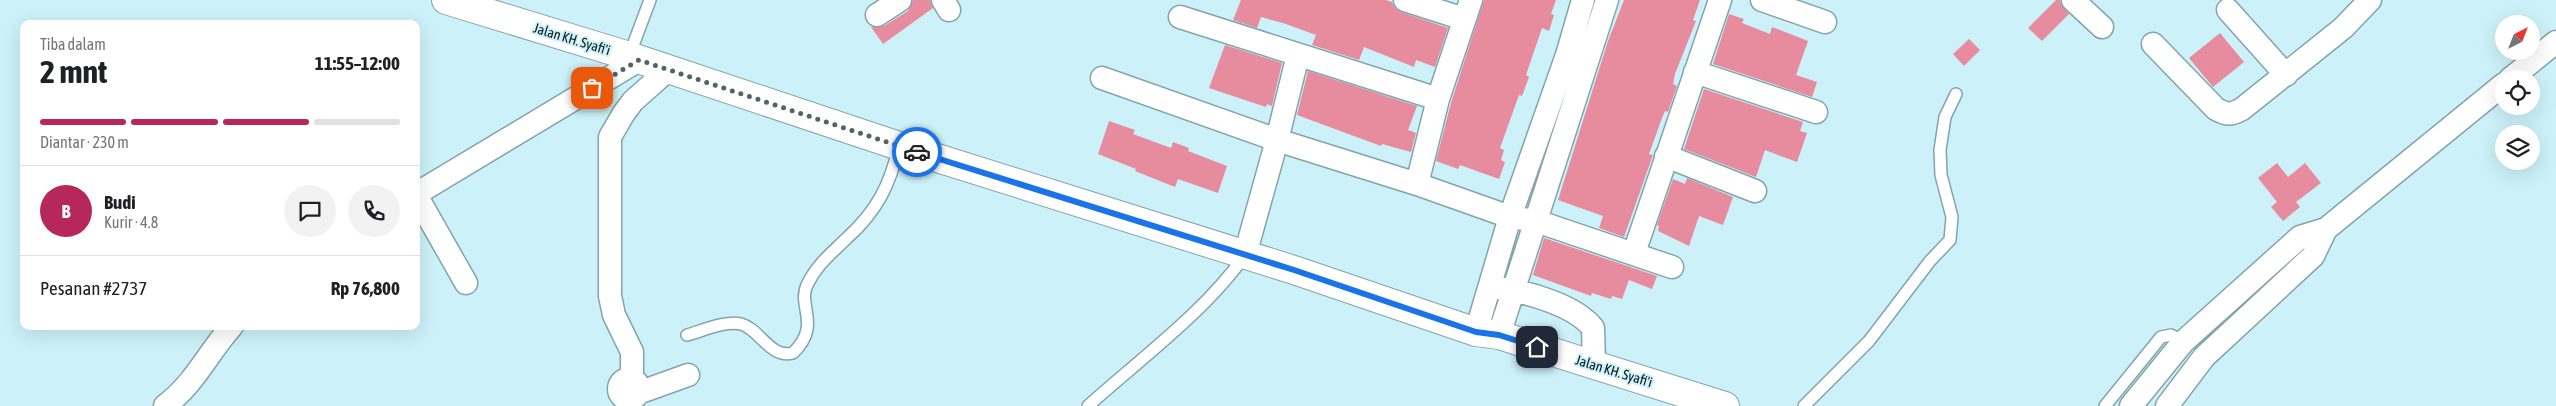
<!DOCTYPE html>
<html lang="id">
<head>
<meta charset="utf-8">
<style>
  :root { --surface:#fff; --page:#f2f2f2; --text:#202124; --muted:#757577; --line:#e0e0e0; --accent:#b62859 }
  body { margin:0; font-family:"Asap Condensed",sans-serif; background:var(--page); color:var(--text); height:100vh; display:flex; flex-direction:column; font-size:19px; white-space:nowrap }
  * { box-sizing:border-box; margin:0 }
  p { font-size:16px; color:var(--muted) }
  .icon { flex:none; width:28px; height:28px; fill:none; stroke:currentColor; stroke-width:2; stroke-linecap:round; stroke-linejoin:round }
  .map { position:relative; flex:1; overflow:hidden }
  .side { position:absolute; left:20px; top:20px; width:400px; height:310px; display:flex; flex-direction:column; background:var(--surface); border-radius:10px; box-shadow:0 5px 20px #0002 }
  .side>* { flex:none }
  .needle { width:32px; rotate:42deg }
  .buttons { position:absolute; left:2495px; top:15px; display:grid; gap:10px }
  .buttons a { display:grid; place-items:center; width:45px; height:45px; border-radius:50%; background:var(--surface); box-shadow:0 5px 20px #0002; font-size:25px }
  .pin { position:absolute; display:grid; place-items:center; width:42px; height:42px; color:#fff; margin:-21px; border-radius:10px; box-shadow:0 2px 8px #0006 }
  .courier { position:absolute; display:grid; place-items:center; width:50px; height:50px; margin:-25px; border:4px solid #1a73e8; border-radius:50%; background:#fff; color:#222; box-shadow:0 1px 6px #0007 }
  .head em { font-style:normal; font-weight:700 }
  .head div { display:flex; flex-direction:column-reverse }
  .head { display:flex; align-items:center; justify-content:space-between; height:85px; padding:0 20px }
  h1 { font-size:32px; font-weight:700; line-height:38px }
  .bar { display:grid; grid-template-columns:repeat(4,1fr); gap:8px 5px; align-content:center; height:60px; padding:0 20px }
  .bar i { height:6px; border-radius:4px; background:var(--line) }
  .bar .current { background:var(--accent) }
  .bar p { grid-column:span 4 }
  .line { display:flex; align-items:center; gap:12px; padding:0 20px; border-top:1px solid var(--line) }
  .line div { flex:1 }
  .round { display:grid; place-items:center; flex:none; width:52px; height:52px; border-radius:26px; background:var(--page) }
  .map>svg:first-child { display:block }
</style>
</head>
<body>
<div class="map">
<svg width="2556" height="406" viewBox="0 0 2556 406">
  <rect width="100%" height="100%" fill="#cdf1f8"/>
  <path fill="#e78b9f" d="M913,0H930L933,8L883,44L871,27L884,26L908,11Z
    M1241,0H1386L1392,2L1395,8L1401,12L1448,28L1435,67L1416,60L1414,67L1364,47L1359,60L1312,45L1316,35L1283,23L1261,17L1257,28L1233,20Z
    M1484,0H1556L1551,14L1554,15L1549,31L1542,28L1526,75L1529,77L1522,96L1519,95L1500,148L1504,150L1501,160L1505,162L1499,179L1460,165L1458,169L1436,161L1451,103Z
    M1624,0H1700L1693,20L1696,21L1675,74L1673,84L1677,86L1668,112L1665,111L1662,118L1649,154L1653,155L1624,237L1599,228L1603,216L1558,200L1608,41Z
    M2056,0H2060L2061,4L2069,14L2042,41L2028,28Z
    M1729,14L1744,19L1742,23L1770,34L1772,27L1808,41L1796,75L1817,82L1812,97L1713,64Z
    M2220,33L2244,62L2213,87L2189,58Z
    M1969,39L1980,50L1964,66L1953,54Z
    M1225,45L1282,63L1272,106L1267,104L1266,107L1209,88Z
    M1308,71L1417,106L1408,130L1416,133L1411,152L1382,144L1381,146L1297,115Z
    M1704,89L1803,122L1800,131L1807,133L1797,162L1765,150L1756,177L1684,149Z
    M1109,121L1135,130L1133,134L1171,148L1173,142L1189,148L1188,151L1227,166L1218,193L1178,179L1175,187L1135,171L1136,169L1098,154Z
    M2277,163L2288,177L2305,163L2321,183L2296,202L2300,207L2283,221L2271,207L2277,202L2258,178Z
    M1687,178L1733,197L1723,225L1699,216L1689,246L1658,231L1659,226L1657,225L1673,179L1685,184Z
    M1544,238L1657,276L1652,289L1629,280L1622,299L1612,296L1611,299L1592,293L1591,296L1533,275Z"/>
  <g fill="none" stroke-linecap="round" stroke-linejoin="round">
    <defs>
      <path id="service" d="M629,56L650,0
        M687,335C702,331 726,320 741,324C760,329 770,359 793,353C822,325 797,306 807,285C817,264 832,253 847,238C877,211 890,185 899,146
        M1088,406C1139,360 1206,311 1245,255
        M1804,406L1869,341L1930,261L1950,240L1952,217L1941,175L1940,150L1945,117L1956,94
        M2105,406L2161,337L2171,335L2183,342"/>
      <path id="minor" d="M943,0L949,10
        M1405,0L1464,19
        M1762,0L1825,22
        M2073,0L2102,27
        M2228,10L2286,75
        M877,15L900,0
        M1180,17L1438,99
        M2153,44L2216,109C2227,115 2231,115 2242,109L2343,28L2370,0
        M1695,72L1816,112
        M1102,78L1277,140L1417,184L1510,217L1536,221L1672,267
        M2510,79L2556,42
        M1666,156L1755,191
        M1417,184L1438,99L1471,0
        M416,194L639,60
        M416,195L466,283
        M1634,253L1720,0
        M1245,255L1277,140L1298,55
        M1499,288C1527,292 1575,305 1593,328L1594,365
        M1476,332L1510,217L1567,55L1583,0
        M1499,335L1607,0
        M619 389a10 10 0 1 1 20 0a10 10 0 1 1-20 0Z
        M632,379V352L614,315L610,296V137L624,113L633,101L668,70
        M638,393L688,375
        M165,406C196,382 207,354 232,326
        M2131,406L2183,342L2300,237L2326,229L2504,84
        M2167,406L2204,357L2313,256L2326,229"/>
      <path id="secondary" d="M446,0L629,56L899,146L1294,270L1476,332L1499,335L1725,406"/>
    </defs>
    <use href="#service" stroke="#82a4ab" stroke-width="14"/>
    <use href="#minor" stroke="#82a4ab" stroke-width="25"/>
    <use href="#secondary" stroke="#82a4ab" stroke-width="30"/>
    <use href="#service" stroke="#fff" stroke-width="11"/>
    <use href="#minor" stroke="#fff" stroke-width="22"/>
    <use href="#secondary" stroke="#fff" stroke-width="28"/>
  </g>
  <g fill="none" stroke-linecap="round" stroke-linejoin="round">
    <path stroke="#4f6568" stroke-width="5" stroke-dasharray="0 9" d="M592,88L639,60L917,152"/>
    <path stroke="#1a73e8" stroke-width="6" d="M917,152L1294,270L1476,332L1499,335L1537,347"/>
  </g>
  <g text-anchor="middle" stroke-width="4" stroke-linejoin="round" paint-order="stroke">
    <g font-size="14" fill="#0b191b" stroke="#cdf1f8">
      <text transform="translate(572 39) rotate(17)" y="5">Jalan KH. Syafi'i</text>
      <text transform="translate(1614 371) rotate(17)" y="5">Jalan KH. Syafi'i</text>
    </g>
  </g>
</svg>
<div class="buttons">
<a><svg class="needle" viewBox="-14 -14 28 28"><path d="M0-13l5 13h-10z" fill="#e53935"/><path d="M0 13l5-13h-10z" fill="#757577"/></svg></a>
<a><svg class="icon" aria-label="locate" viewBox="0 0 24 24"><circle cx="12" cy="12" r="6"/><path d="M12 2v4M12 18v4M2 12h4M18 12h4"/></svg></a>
<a><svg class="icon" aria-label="layers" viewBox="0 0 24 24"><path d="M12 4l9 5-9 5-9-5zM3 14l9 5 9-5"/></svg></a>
</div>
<div class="pin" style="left:592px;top:88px;background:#ea580c"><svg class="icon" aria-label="bag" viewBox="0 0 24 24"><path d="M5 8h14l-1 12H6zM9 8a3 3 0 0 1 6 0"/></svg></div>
<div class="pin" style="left:1537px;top:347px;background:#1f2937"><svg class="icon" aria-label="home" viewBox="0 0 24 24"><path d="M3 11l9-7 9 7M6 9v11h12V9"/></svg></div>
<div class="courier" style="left:917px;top:152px"><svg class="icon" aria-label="car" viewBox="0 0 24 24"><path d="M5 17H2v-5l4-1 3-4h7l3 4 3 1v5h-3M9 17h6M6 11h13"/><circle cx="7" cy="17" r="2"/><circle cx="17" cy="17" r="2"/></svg></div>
<section class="side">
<div class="head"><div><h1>2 mnt</h1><p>Tiba dalam</p></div><em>11:55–12:00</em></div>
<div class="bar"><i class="current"></i><i class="current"></i><i class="current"></i><i></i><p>Diantar · 230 m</p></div>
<div class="line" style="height:90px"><b class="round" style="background:var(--accent);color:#fff">B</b><div><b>Budi</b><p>Kurir · 4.8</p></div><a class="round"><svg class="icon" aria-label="chat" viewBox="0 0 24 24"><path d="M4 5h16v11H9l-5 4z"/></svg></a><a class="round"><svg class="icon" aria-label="phone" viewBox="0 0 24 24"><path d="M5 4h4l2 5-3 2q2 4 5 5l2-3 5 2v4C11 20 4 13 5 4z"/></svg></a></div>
<div class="line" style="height:65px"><div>Pesanan #2737</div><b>Rp 76,800</b></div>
</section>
</div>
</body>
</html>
